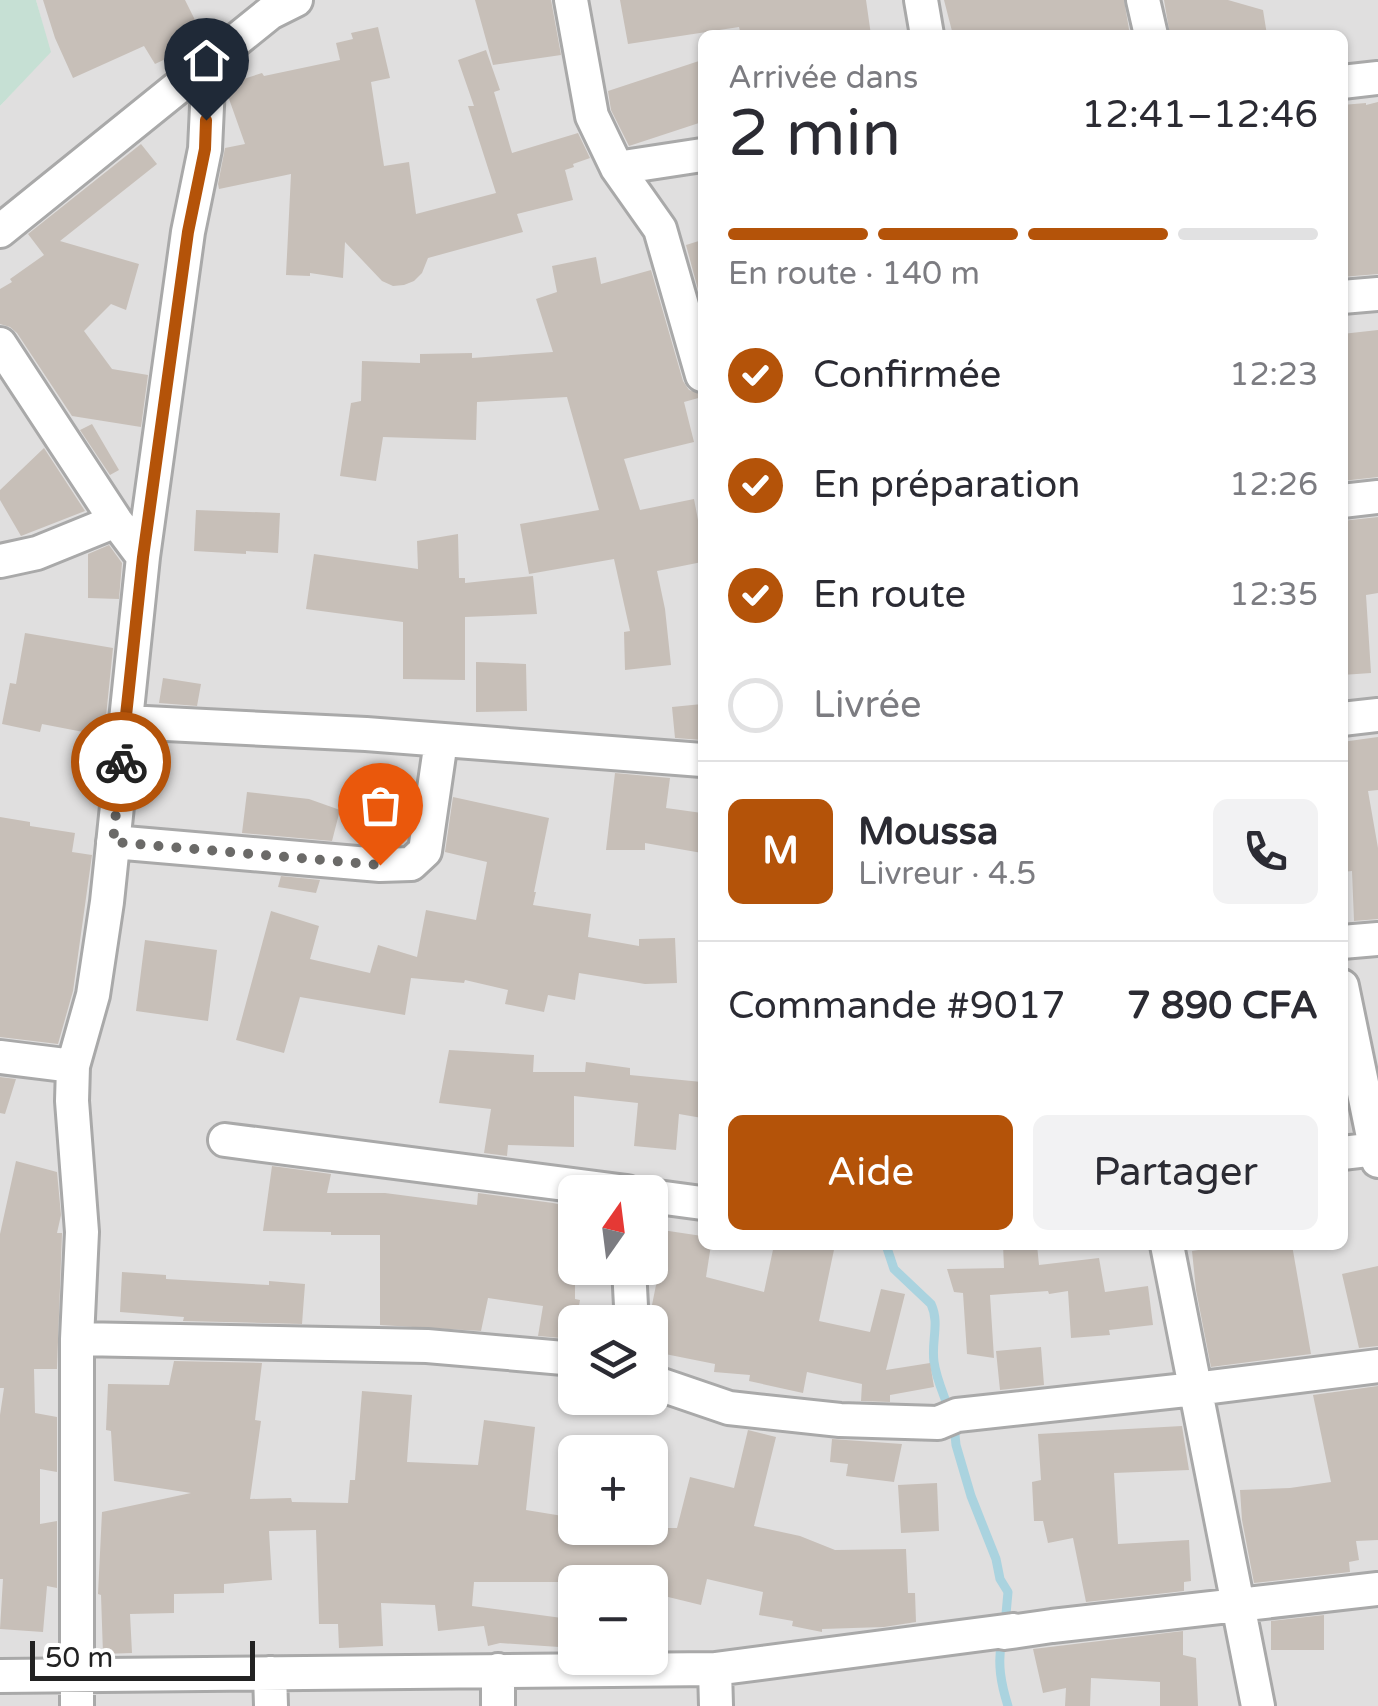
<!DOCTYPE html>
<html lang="fr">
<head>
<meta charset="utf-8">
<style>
  :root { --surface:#fff; --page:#f2f2f3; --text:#2b2b33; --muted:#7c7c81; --line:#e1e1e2; --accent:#b45309 }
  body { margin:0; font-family:"Varela Round",sans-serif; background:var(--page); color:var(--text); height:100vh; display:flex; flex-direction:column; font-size:38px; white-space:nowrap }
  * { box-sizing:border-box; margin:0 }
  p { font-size:32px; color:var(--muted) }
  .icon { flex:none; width:55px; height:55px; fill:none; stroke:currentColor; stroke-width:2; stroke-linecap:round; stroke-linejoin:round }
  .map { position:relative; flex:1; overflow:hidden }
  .details { position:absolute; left:698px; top:30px; width:650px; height:1220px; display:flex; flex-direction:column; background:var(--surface); border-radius:15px; box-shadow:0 2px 8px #0004 }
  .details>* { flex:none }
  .needle { width:65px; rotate:14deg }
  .fabs { position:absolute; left:558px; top:1175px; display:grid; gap:20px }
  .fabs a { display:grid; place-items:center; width:110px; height:110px; border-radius:15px; background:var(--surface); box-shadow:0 2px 8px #0004; font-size:50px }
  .scale { position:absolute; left:30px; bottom:25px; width:225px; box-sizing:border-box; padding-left:10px; border:5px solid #222; border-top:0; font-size:28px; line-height:35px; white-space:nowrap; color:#222; -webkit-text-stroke:8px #fff; paint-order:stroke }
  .pin { position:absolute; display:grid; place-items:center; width:85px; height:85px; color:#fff; margin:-102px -42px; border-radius:50% 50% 50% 0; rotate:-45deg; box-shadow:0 0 10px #0007 }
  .pin .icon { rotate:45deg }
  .courier { position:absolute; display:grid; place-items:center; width:100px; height:100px; margin:-50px; border:8px solid #b45309; border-radius:50%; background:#fff; color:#222; box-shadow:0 2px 12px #0007 }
  .overview em { font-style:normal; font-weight:600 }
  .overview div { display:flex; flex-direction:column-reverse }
  .overview { display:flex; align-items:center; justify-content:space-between; height:170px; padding:0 30px }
  h1 { font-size:65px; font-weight:600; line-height:75px }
  .bar { display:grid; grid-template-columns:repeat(4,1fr); gap:15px 10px; align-content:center; height:120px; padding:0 30px }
  .bar i { height:12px; border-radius:8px; background:var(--line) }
  .bar .active { background:var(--accent) }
  .bar p { grid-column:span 4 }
  .line { display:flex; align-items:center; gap:25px; padding:0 30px; border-top:2px solid var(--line) }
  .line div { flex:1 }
  .round { display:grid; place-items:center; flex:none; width:105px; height:105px; border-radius:15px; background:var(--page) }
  ol { padding:0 30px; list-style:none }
  li { display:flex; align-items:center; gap:30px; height:110px }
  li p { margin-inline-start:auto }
  li .icon { padding:10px; border-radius:50%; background:var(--accent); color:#fff; stroke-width:4 }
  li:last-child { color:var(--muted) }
  li i { width:55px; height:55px; border:5px solid var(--line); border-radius:50% }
  .cta { display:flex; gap:20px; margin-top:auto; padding:20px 30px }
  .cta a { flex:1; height:115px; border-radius:15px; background:var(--accent); color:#fff; font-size:40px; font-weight:600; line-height:115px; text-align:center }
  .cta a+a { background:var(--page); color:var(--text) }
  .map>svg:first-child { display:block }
</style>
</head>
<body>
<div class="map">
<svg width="1378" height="1706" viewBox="0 0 1378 1706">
  <rect width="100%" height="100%" fill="#f2efe9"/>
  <path fill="#e0dfdf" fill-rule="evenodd" d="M36,0H1378V1706H0V106L50,52ZM702,35H1342V1245H702ZM575,1192H650V1268H575ZM575,1322H650V1398H575ZM575,1452H650V1528H575ZM575,1582H650V1658H575Z"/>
  <path fill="#c6e0d4" d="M0,0H36L51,52L0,106Z"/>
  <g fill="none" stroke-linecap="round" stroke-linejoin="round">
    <path stroke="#aad3df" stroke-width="9" d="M886,1245L894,1269L931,1304C940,1323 931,1341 934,1362C936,1378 944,1395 949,1410
      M954,1425L956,1445L971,1496L996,1559L1000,1579L1008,1592L1005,1625
      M1002,1640C997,1663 1001,1684 1008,1706"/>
  </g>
  <path fill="#c7bfb8" d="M43,0H185L205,40L155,64L144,46L73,78L55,38Z
    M475,0H551L561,55L493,65Z
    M620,0H866L871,35H741L739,27L628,44Z
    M944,0H1124L1130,35H953Z
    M1164,0H1228L1263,10L1267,35H1170Z
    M378,27L390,78L371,82L384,166L409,162L416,214L496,193L468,106H474L458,60L486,50L500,90L494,92L512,153L578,133L590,158L573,164L574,167L565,170L573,200L517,214L523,232L428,258L422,273L414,281L404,285L393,286L382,281L345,242L343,278L310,273V276L286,275L291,174L219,189L218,184L225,148L245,144L228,96V84L262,73L264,76L340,60L336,43L353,39L351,33Z
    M702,60V122L629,146L611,110L608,91Z
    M1378,102V274L1342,277V105L1366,103V105Z
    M141,144L157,164L60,241L139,264L126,310L111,304L84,331L112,369L148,375L141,427L72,416L17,333L10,327L0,324V289L12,282L10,279L44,255L28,234Z
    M702,240V304L686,245Z
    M596,257L601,284L651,270L683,381L689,390L702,394V397L684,402L694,442L624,459L640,510L694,499L702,541V562L657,571L665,609L671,665L625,670L624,632L630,631L614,559L529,574L520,524L599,510L567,397L477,402L476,440L383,437L376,481L340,476L351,403L361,401L362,361L420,363V354L472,353V358L553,352L536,299L557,292L552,266Z
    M1378,330V477L1342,481V334Z
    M92,424L119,470L110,475L80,430Z
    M44,448L85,511L21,536L0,500V490Z
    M196,510L280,513L278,553L246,551V554L194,551Z
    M1378,517V593L1366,595L1371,673L1342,675V632H1348L1342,589V575L1348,574L1342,521Z
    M458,534L459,578H465V583L533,576L537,614L465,617V680L403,679V622L306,609L314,554L418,569L417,541Z
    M109,545L122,563L119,599L88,598V554Z
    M25,633L113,648L104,736L42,724L40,732L2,724L10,683L16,684Z
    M476,662L526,664L527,711L476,712Z
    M163,678L201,684L197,706L159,703Z
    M702,704V740L675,738L672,707Z
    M1378,737V790L1368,791L1378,848V919L1354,921L1352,871L1342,872V742Z
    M615,773L670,778L666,808L702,813V853L645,843V850H606Z
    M247,792L309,799L340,810L332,841L242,833Z
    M453,797L549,818L534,892H536L533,905L591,914L588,937L639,946V939L675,938L677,983L645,984L579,973L575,1000L548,995L544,1012L505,1004L508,990L465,980L464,983L411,978L405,1015L300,997L284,1053L236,1040L271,911L319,926L310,959L370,973L378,945L417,957L426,910L476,920L487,862L445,852Z
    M0,817L30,822V826L75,833L72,852L92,855L73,991L58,1044L0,1037Z
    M281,876L320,880L316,893L278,887Z
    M145,940L217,950L208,1021L136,1011Z
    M449,1050L534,1055L533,1072H585L586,1062L630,1068V1075L702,1082V1118L679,1114L676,1150L634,1146L638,1103L574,1096V1147L508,1145L507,1156L484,1153L491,1109L439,1103Z
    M0,1077L16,1079L5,1114L0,1113Z
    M16,1161L57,1172L61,1215L57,1233H62L57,1369H34L35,1413L57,1417V1472L40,1469V1524L57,1521V1588L47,1586L43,1632L0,1629L3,1579H0V1415L4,1388H0V1234Z
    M272,1166L331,1174L327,1193H385L477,1205L478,1193L553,1203L575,1208V1299L580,1300L573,1339L538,1336L543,1306L488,1298L481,1331L380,1325V1235H331V1232L263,1231Z
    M662,1230L702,1236V1245H711L706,1277L764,1292L774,1245H835L819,1321L870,1332L881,1289L905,1294L886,1370L930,1363L934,1387L890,1395V1402L861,1401L862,1384L807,1372L803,1393L749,1381L750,1375L714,1372L715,1364L650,1351V1315L660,1265L657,1264Z
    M1003,1245H1037L1039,1265L1099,1258L1105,1292L1148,1286L1153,1325L1109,1330L1110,1335L1071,1338L1068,1291L1049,1294L1048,1291L990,1295L994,1358L967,1354L963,1293L954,1292L947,1269L1004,1268Z
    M1231,1245H1292L1311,1354L1211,1367L1196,1290L1192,1251Z
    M1378,1266V1346L1359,1348L1342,1274Z
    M122,1272L166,1275V1279L269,1285V1281L305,1284L302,1324L183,1321L184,1317L120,1312Z
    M1041,1347L1044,1385L1000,1390L996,1351Z
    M174,1361L262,1363L255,1420L261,1421L250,1499L291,1498L292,1502L348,1503L350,1480H355L362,1391L412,1395L407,1462L478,1465L484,1420L535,1427L526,1510L575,1518V1528H677L690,1477L734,1488L748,1430L776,1437L754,1526L800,1536L835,1550L906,1549L908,1593H915L916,1622L884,1627L822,1629V1632L792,1626L793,1621L759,1615L763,1592L707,1579L701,1605L660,1595L663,1582H474L472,1606L562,1618L559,1647L500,1643L488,1646L484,1626L438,1631L435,1605L381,1603L383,1646L339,1648L338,1624H319L316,1530L269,1531L272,1580L224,1584V1593L174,1594V1613L130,1614L132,1653L103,1654L101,1595L98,1594L102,1512L191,1493L114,1481L111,1431L106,1430L108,1384L169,1385Z
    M1378,1386V1540L1356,1541L1359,1560L1349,1562L1350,1572L1254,1583L1242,1520L1240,1490L1290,1488L1331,1482L1313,1395Z
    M1182,1426L1189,1470L1114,1473L1118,1544L1189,1540L1191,1581L1184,1582V1591L1086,1602L1073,1538L1048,1543L1043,1521H1034L1032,1482L1041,1480L1038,1434Z
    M832,1439L902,1444L894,1482L846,1476L848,1464L830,1462Z
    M937,1483L939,1531L901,1533L898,1485Z
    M1324,1615V1650H1271V1621Z
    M1183,1631V1655L1196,1658L1198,1706H1160V1682L1091,1678L1090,1706H1065L1066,1688L1043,1693L1033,1649Z"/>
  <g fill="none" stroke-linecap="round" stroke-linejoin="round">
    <defs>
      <path id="minor" d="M571,0L592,116L617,168L660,229L702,375
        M921,0L927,35
        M1143,0L1151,35
        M1342,82L1378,78
        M617,168L702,155
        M0,231L270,13L296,0
        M1342,297L1378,294
        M0,344L116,521L143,557
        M1342,501L1378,497
        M0,561L37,553L116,521
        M1342,719L1378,715
        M126,722L366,734L702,760
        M113,842L380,865L411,864L425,851L441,741
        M1342,942L1378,939
        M1342,986L1378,1161
        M0,1057L73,1066
        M225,1140L627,1192
        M1342,1153L1378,1149
        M650,1196L702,1203
        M1167,1245L1258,1706
        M629,1322L631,1306L629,1268
        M77,1339L427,1346L575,1359
        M650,1381L729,1408L840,1420L938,1423L957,1415L1195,1389L1378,1366
        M1013,1630L1004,1633L1052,1626L1378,1589
        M715,1669L716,1706
        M270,1673L271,1706
        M0,1676L715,1669L1013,1630
        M77,1706V1339L82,1232L72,1101L73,1066L93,995L107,902L143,557L188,232L205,149L209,64
        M498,1706V1670"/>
    </defs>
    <use href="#minor" stroke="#a9a9a9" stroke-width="38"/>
    <use href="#minor" stroke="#fff" stroke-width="32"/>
  </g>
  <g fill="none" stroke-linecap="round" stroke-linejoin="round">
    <path stroke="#6b6a68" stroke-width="10" stroke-dasharray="0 18" d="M121,762L113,842L380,865"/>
    <path stroke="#b45309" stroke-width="12" d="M121,762L143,557L188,232L205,149L206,120"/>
  </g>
</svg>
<div class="fabs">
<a><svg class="needle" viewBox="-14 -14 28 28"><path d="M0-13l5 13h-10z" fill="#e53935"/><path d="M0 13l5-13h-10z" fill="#7c7c81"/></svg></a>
<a><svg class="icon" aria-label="layers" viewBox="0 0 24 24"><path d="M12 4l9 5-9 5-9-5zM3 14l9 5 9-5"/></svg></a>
<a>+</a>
<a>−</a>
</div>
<div class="scale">50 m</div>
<div class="pin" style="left:380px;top:865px;background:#ea580c"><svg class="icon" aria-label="bag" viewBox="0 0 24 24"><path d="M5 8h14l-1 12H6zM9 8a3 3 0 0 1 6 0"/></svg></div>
<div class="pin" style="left:206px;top:120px;background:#1f2937"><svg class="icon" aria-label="home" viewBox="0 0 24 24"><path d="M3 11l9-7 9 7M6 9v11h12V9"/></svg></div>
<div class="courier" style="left:121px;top:762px"><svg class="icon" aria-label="bike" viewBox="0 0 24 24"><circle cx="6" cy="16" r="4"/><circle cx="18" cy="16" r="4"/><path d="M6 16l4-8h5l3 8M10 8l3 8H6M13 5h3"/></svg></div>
<section class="details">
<div class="overview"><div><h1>2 min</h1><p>Arrivée dans</p></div><em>12:41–12:46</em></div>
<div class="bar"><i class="active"></i><i class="active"></i><i class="active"></i><i></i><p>En route · 140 m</p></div>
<ol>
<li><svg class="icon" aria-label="check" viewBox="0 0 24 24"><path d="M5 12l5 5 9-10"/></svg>Confirmée<p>12:23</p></li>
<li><svg class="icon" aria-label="check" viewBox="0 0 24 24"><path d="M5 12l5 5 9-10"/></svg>En préparation<p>12:26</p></li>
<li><svg class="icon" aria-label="check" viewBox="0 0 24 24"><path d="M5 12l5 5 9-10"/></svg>En route<p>12:35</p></li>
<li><i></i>Livrée</li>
</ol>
<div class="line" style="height:180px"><b class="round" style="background:var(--accent);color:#fff">M</b><div><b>Moussa</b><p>Livreur · 4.5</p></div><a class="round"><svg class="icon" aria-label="phone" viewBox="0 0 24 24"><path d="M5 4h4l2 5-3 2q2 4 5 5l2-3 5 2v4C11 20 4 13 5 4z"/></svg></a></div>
<div class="line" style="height:130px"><div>Commande #9017</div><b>7 890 CFA</b></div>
<div class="cta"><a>Aide</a><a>Partager</a></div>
</section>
</div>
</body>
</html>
